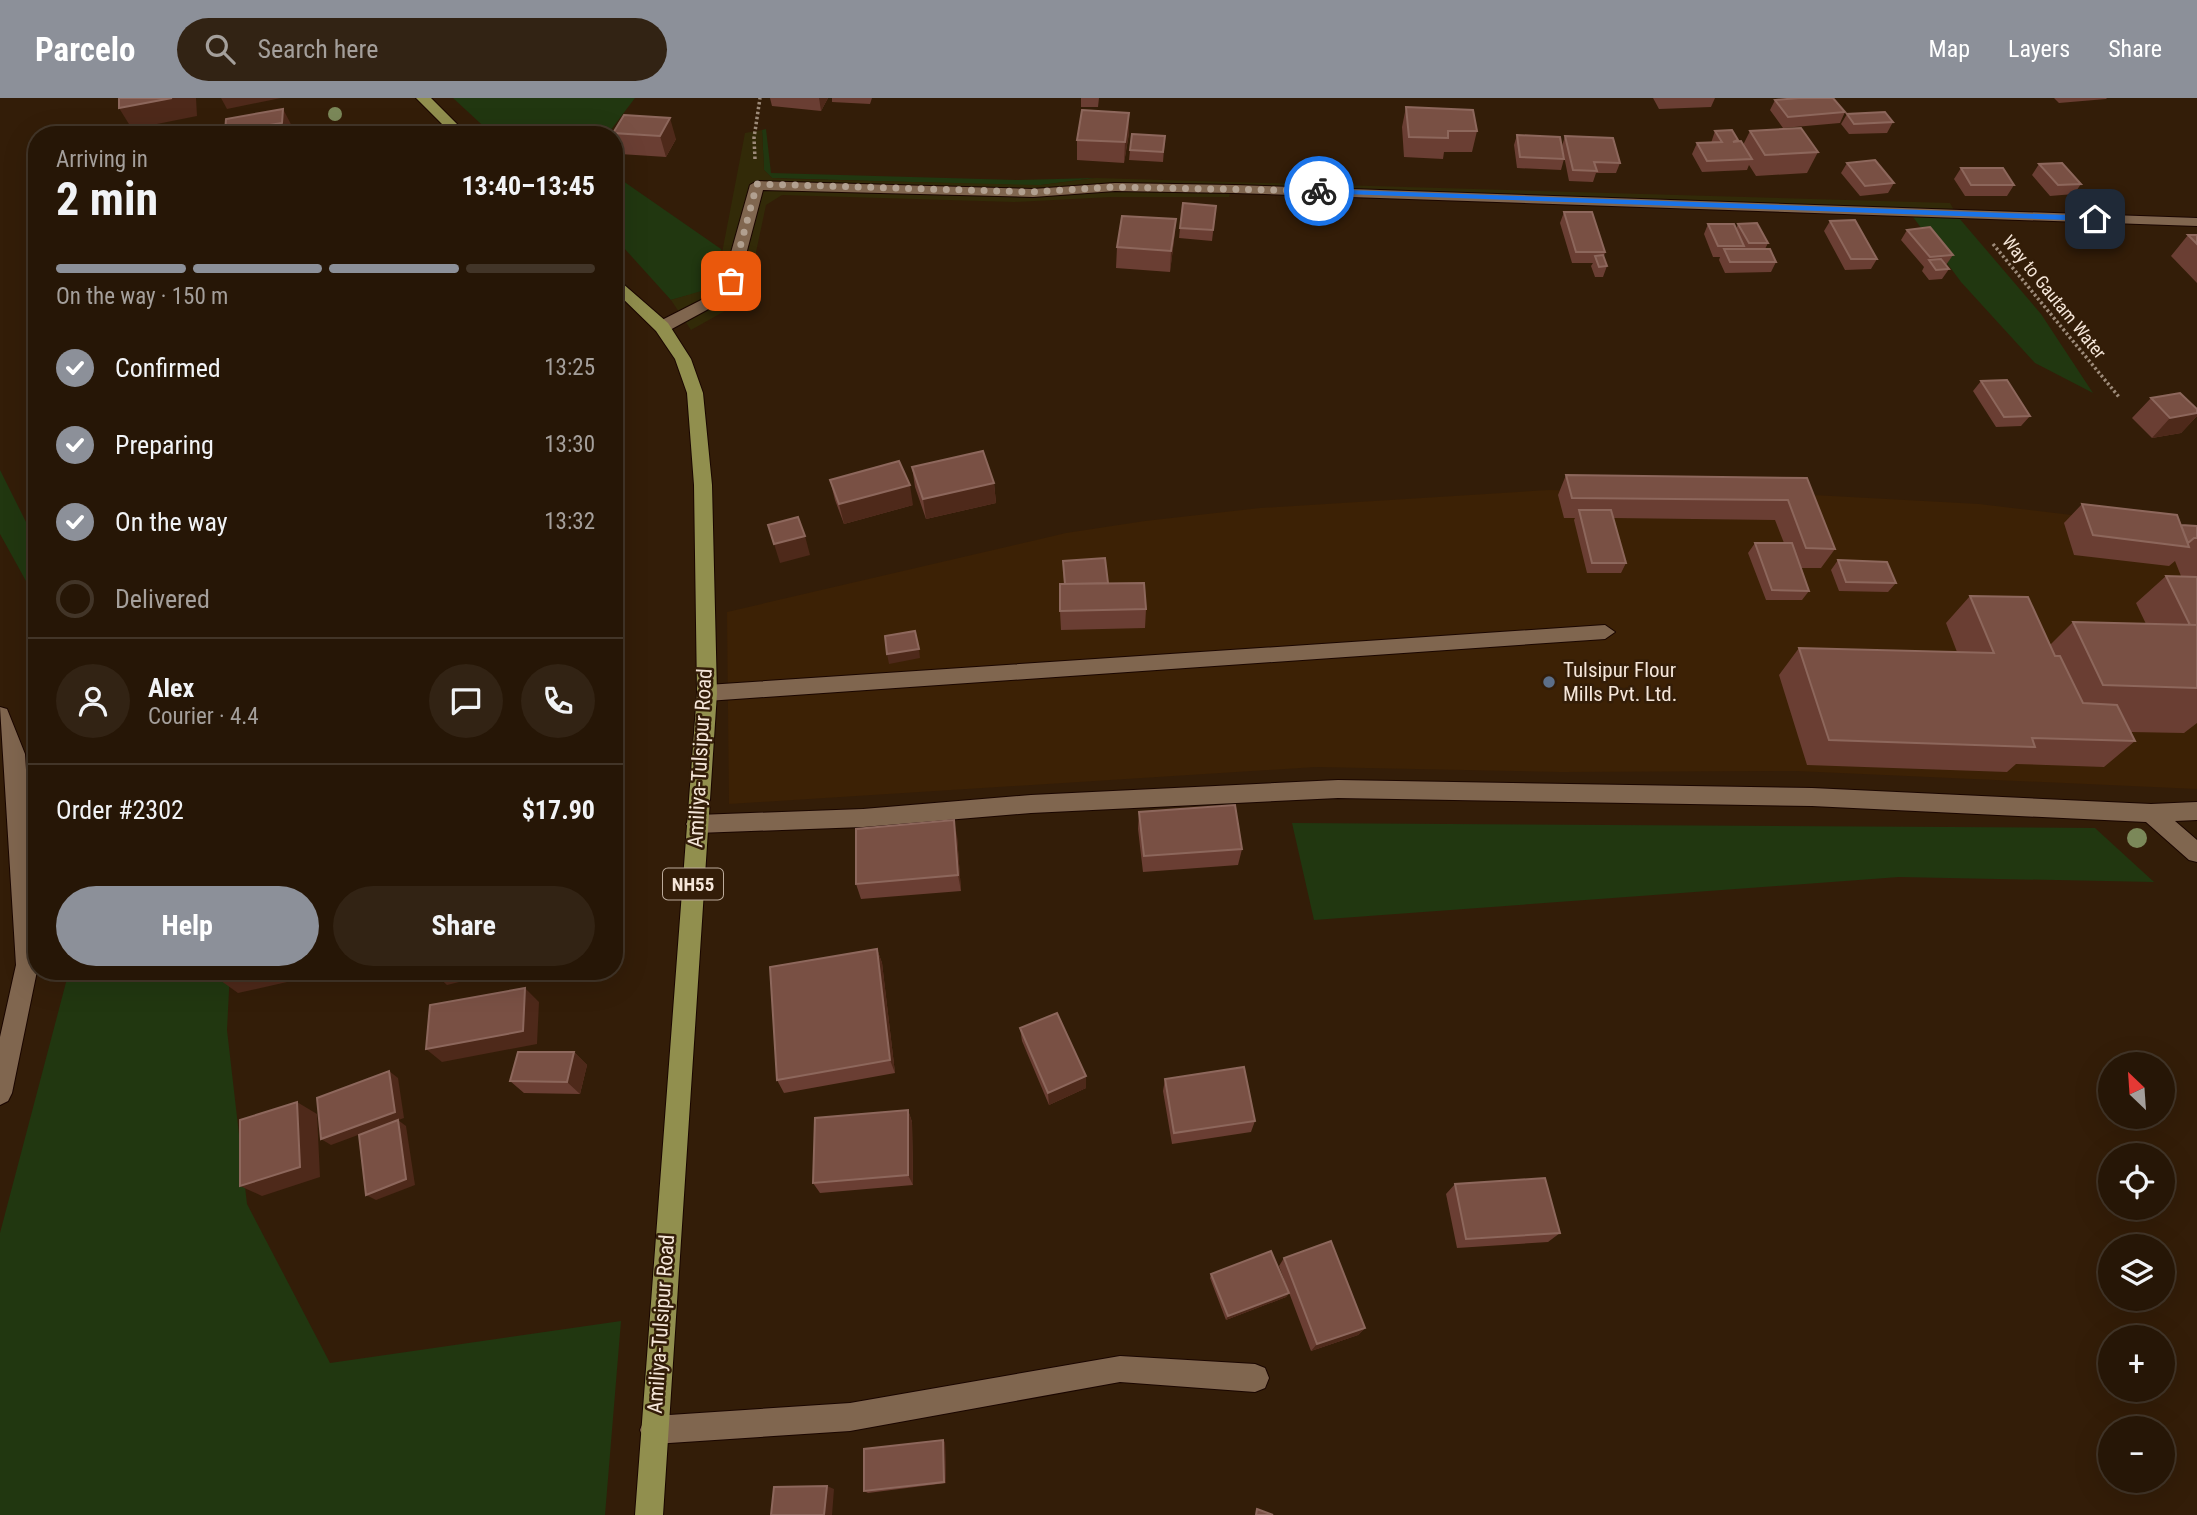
<!DOCTYPE html>
<html lang="en">
<head>
<meta charset="utf-8">
<style>
  :root { --surface:#261606; --page:#322314; --text:#f1f3f6; --muted:#a49f9b; --line:#423528; --accent:#8c9099 }
  body { margin:0; font-family:"Roboto Condensed",sans-serif; background:var(--page); color:var(--text); height:100vh; display:flex; flex-direction:column; font-size:26px; white-space:nowrap }
  * { box-sizing:border-box; margin:0 }
  p { font-size:23px; color:var(--muted) }
  .icon { flex:none; width:38px; height:38px; fill:none; stroke:currentColor; stroke-width:2; stroke-linecap:round; stroke-linejoin:round }
  .map { position:relative; flex:1; overflow:hidden }
  .panel { position:absolute; left:28px; top:28px; width:595px; height:854px; display:flex; flex-direction:column; background:var(--surface); border-radius:28px; box-shadow:0 7px 28px #0002,0 0 0 2px var(--line) }
  .panel>* { flex:none }
  .needle { width:46px; rotate:335deg }
  .controls { position:absolute; left:2098px; top:954px; display:grid; gap:14px }
  .controls a { display:grid; place-items:center; width:77px; height:77px; border-radius:50%; background:var(--surface); box-shadow:0 7px 28px #0002,0 0 0 2px var(--line); font-size:35px }
  .pin { position:absolute; display:grid; place-items:center; width:60px; height:60px; color:#fff; margin:-30px; border-radius:14px; box-shadow:0 4px 10px #0006 }
  .courier { position:absolute; display:grid; place-items:center; width:70px; height:70px; margin:-35px; border:5px solid #1a73e8; border-radius:50%; background:#fff; color:#222; box-shadow:0 2px 9px #0007 }
  .overview em { font-style:normal; font-weight:700 }
  .overview div { display:flex; flex-direction:column-reverse }
  .overview { display:flex; align-items:center; justify-content:space-between; height:119px; padding:0 28px }
  h1 { font-size:46px; font-weight:700; line-height:52px }
  .bar { display:grid; grid-template-columns:repeat(4,1fr); gap:10px 7px; align-content:center; height:84px; padding:0 28px }
  .bar i { height:9px; border-radius:5px; background:var(--line) }
  .bar .active { background:var(--accent) }
  .bar p { grid-column:span 4 }
  .line { display:flex; align-items:center; gap:18px; padding:0 28px; border-top:2px solid var(--line) }
  .line div { flex:1 }
  .round { display:grid; place-items:center; flex:none; width:74px; height:74px; border-radius:37px; background:var(--page) }
  ol { padding:0 28px; list-style:none }
  li { display:flex; align-items:center; gap:21px; height:77px }
  li p { margin-inline-start:auto }
  li .icon { padding:7px; border-radius:50%; background:var(--accent); color:#fff; stroke-width:4 }
  li:last-child { color:var(--muted) }
  li i { width:38px; height:38px; border:4px solid var(--line); border-radius:50% }
  .action { display:flex; gap:14px; margin-top:auto; padding:14px 28px }
  .action a { flex:1; height:80px; border-radius:42px; background:var(--accent); color:#fff; font-size:28px; font-weight:700; line-height:80px; text-align:center }
  .action a+a { background:var(--page); color:var(--text) }
  header { display:flex; align-items:center; gap:42px; box-sizing:border-box; height:98px; padding:0 35px; background:var(--accent); color:#fff }
  header strong { font-size:33px }
  nav { display:flex; gap:38px; margin-inline-start:auto; font-size:24px }
  .search { width:490px; height:63px; background:var(--page); display:flex; align-items:center; gap:18px; box-sizing:border-box; padding:0 24px; border-radius:38px; color:var(--muted); font-size:26px }
  .map>svg:first-child { display:block }
</style>
</head>
<body>
<header>
<strong>Parcelo</strong>
<div class="search"><svg class="icon" aria-label="search" viewBox="0 0 24 24"><circle cx="10" cy="10" r="6"/><path d="M15 15l6 6"/></svg>Search here</div>
<nav><a>Map</a><a>Layers</a><a>Share</a></nav>
</header>
<div class="map">
<svg width="2197" height="1417" viewBox="0 0 2197 1417">
  <rect width="100%" height="100%" fill="#331d08"/>
  <path fill="#3c2105" d="M1549,392L1795,396L1979,406L2197,432V691L1796,673L1561,674L1316,669L729,706L727,514L1066,435L1145,423L1260,410Z"/>
  <path fill="#213710" d="M453,0H635L607,37H493Z
    M766,31L771,75L1017,82L1096,80L1041,87H1011L772,80L764,72L762,32Z
    M623,83L721,151C715,195 711,191 671,202L614,139V86Z
    M1913,119L1959,120L2041,216L2093,295L2035,265L1961,184Z
    M0,372L37,446V503L0,436Z
    M1292,725L2095,730L2154,784L1899,779L1314,822Z
    M69,873H230L227,932L247,1106L330,1265L621,1223L605,1417H0V1135Z"/>
  <path fill="#322a08" d="M762,32L764,72L772,80L787,81L1041,87L1096,80L1950,105L1958,119L1230,95L1229,99H1111L1014,104L782,97L766,107L748,192L732,209L691,232L671,202L708,191L717,181L745,35Z"/>
  <g fill="none" stroke-linecap="round" stroke-linejoin="round">
    <defs>
      <path id="minor" d="M757,83L1033,91L1115,85L1234,87L2197,120V128L1234,95L1115,93L1033,99L763,92L739,183L727,201L668,233H656V225L715,195L723,183L750,87Z
        M1605,527L1615,534L1605,541L707,603L700,601L697,595L700,589L707,587Z
        M0,609L7,611L25,656L37,841V873L12,995L8,1003L0,1007V939L16,867Z
        M1338,682L1812,690L2151,706L2197,704V722L2175,723L2197,742V764L2189,762L2146,724L1812,708L1338,700L1031,715L863,729L697,735L690,732L686,726L690,720L697,717L863,711L1031,697Z
        M1120,1258L1255,1266L1265,1270L1269,1280L1265,1290L1255,1294L1120,1284L850,1333L654,1346L644,1342L640,1332L644,1322L654,1318L850,1305Z"/>
      <path id="major" d="M416,0H431L468,37H453Z
        M614,178L668,225L691,261L703,295L712,387L717,595L663,1417H635L697,595L694,387L687,295L675,261L656,233L614,192Z"/>
    </defs>
    <use href="#minor" stroke="#1a0600" stroke-width="2"/>
    <use href="#major" stroke="#1a0600" stroke-width="2"/>
    <path stroke="#9d8b7a" stroke-width="3.5" stroke-dasharray="2.5 2.5" stroke-linecap="butt" d="M755,61L754,40L760,0
      M1993,146L2119,299"/>
    <use href="#minor" fill="#80664f" fill-rule="evenodd"/>
    <use href="#major" fill="#918f4e" fill-rule="evenodd"/>
  </g>
  <g fill="#7b8859">
    <circle cx="335" cy="16" r="7"/>
    <circle cx="2137" cy="740" r="10"/>
  </g>
  <path fill="#6a3e33" d="M770,0H828L821,13L772,8Z
    M832,0H872L870,6L832,4Z
    M1081,0H1099L1098,9H1081Z
    M1653,0H1715L1711,9L1659,11Z
    M2054,0H2107L2106,1L2059,5Z
    M1775,2L1845,14L1840,25L1783,30L1770,12Z
    M1406,9L1477,33L1472,54H1444L1443,61L1404,59L1402,29Z
    M1129,15V35L1124,65L1077,62V42Z
    M1847,16L1893,24L1887,35L1849,36L1841,26Z
    M624,17L676,41L666,59L620,56L613,35Z
    M1715,33L1738,42L1737,44L1743,47L1750,33L1818,54L1807,75L1756,78L1749,67L1747,72L1702,74L1692,56L1697,45H1711Z
    M1517,37L1562,48L1565,38L1620,65L1616,75H1596L1593,84L1569,83L1563,53L1564,61L1561,72L1517,70L1514,47Z
    M1165,38L1163,64L1129,62L1130,52Z
    M1847,65L1894,85L1888,95L1860,98L1841,75Z
    M2039,66L2081,86L2074,96L2050,98L2032,77Z
    M1961,70L2014,87L2007,98H1965L1954,81Z
    M1216,108L1212,143L1179,140L1180,130Z
    M1564,114L1605,154L1604,159L1607,168L1603,179H1595L1591,168L1593,165H1572L1560,125Z
    M1176,121L1174,142L1170,174L1116,170L1117,149Z
    M1830,123L1877,161L1871,171L1845,172L1824,133Z
    M1708,126L1736,131L1738,126L1768,145L1765,151L1776,164L1771,174L1725,175L1719,162L1720,159H1713L1704,136Z
    M1907,132L1953,157L1946,167L1949,171L1942,181L1929,182L1922,173L1924,169L1901,142Z
    M2188,137H2197V185L2171,158Z
    M1981,283L2030,318L2021,328L1996,329L1973,293Z
    M2151,300L2197,311V318L2181,335L2152,340L2132,320Z
    M912,369L994,385L996,405L926,421L915,389Z
    M1566,377L1807,380L1835,451L1821,470H1801L1809,493L1802,502H1766L1748,455L1755,445H1784L1775,422L1613,420L1626,465L1621,475H1587L1574,422L1575,420H1564L1558,397Z
    M830,382L913,407L844,426L835,402Z
    M2082,406L2181,427L2197,428V625L2184,635L2131,634L2135,643L2104,669L2016,666L2007,674L1807,667L1779,577L1799,550L1957,554L1946,525L1970,498L2050,547L2073,524L2146,526L2136,505L2166,478H2181L2175,463L2169,468L2074,457L2064,425Z
    M1838,462L1896,485L1888,494L1839,493L1831,472Z
    M1063,463L1108,485L1146,511L1145,530L1061,532L1060,513L1064,486Z
    M1139,714L1242,751L1238,767L1143,774L1138,731Z
    M957,738L961,793L861,801L856,786Z
    M877,851L882,865L895,975L784,995L777,982Z
    M1020,930L1086,978V990L1049,1007L1022,943Z
    M574,954L587,967L580,996L524,995L510,983Z
    M1165,981L1255,1023L1251,1034L1172,1046L1163,993Z
    M908,1012L912,1024L913,1087L820,1095L813,1085Z
    M1455,1086L1560,1135L1548,1144L1457,1150L1446,1096Z
    M1284,1160L1365,1230L1358,1237L1311,1253L1279,1168Z
    M1211,1176L1289,1195L1286,1199L1226,1222L1210,1180Z
    M945,1344L946,1385L868,1395L864,1393Z"/>
  <path fill="#4e291a" d="M172,0H196L197,18L132,31L119,10Z
    M221,0H281L227,11Z
    M819,0H828L821,13Z
    M283,11L294,32V37H226L225,34Z
    M1129,15V35L1124,65L1125,44Z
    M670,20L676,41L666,59L660,38Z
    M1176,121L1174,142L1170,174L1171,153Z
    M2197,315V318L2181,335L2152,340L2170,320Z
    M994,385L996,405L926,421L923,401Z
    M910,387L913,407L844,426L839,406Z
    M805,438L810,457L780,465L774,446Z
    M919,551L920,560L889,566L887,556Z
    M954,722L957,738L961,793L958,777Z
    M877,851L882,865L895,975L890,962Z
    M251,873H297L296,882L238,895L217,880Z
    M432,873H503L447,887Z
    M525,890L539,904L537,946L442,964L426,951Z
    M574,954L587,967L580,996L567,984Z
    M389,973L398,980L404,1020L331,1047L321,1041Z
    M1086,978V990L1049,1007L1048,995Z
    M297,1004L317,1016L320,1079L262,1098L240,1088Z
    M908,1012L912,1024L913,1087L908,1077Z
    M398,1022L406,1028L415,1087L376,1102L366,1097Z
    M1289,1195L1286,1199L1226,1222L1228,1218Z
    M1365,1230L1358,1237L1311,1253L1317,1246Z
    M943,1342L945,1344L946,1385L944,1384Z
    M827,1388L834,1391L832,1417H824Z"/>
  <path fill="#795044" stroke="#8d675c" stroke-width="2" d="M119,0H172L119,10Z
    M1799,0H1833L1845,14L1788,19L1775,2Z
    M1406,9L1473,12L1477,33H1448V40L1409,39Z
    M283,11L282,25L225,34L226,21Z
    M1082,12L1129,15L1125,44L1077,42Z
    M1885,14L1893,24L1854,26L1847,16Z
    M624,17L670,20L660,38L613,35Z
    M1801,30L1818,54L1765,57L1750,33Z
    M1732,32L1738,42L1733,44L1741,43L1752,61L1707,63L1697,45L1722,44L1715,33Z
    M1132,36L1165,38L1163,54L1130,52Z
    M1517,37L1560,39L1564,61L1520,59Z
    M1565,38L1613,40L1620,65L1594,64L1597,73L1573,72Z
    M1875,62L1894,85L1865,88L1847,65Z
    M2062,65L2081,86L2058,87L2039,66Z
    M1961,70H2003L2014,87H1971Z
    M1183,105L1216,108L1213,132L1180,130Z
    M1564,114H1592L1605,154H1576Z
    M1122,118L1176,121L1171,153L1117,149Z
    M1855,122L1877,161H1851L1830,123Z
    M1757,125L1768,145H1749L1738,126Z
    M1708,126H1734L1744,148H1718Z
    M1930,129L1953,157L1930,159L1907,132Z
    M2188,137H2197V146Z
    M1724,151H1770L1776,164H1730Z
    M1603,157L1607,168L1599,169L1595,158Z
    M1941,161L1949,171L1936,172L1929,162Z
    M2007,282L2030,318L2004,319L1981,283Z
    M2180,295L2197,311V315L2170,320L2151,300Z
    M983,353L994,385L923,401L912,369Z
    M899,363L910,387L839,406L830,382Z
    M1566,377L1807,380L1835,451L1806,450L1788,402L1572,400Z
    M2082,406L2177,417L2189,449L2093,437Z
    M1579,412H1611L1626,465H1592Z
    M798,419L805,438L774,446L768,427Z
    M2181,427L2197,428V440H2194L2188,445Z
    M1755,445H1792L1809,493L1772,492Z
    M1105,460L1108,485L1065,486L1063,463Z
    M1838,462L1887,464L1896,485L1846,484Z
    M2166,478L2197,479V527H2190Z
    M1144,485L1146,511L1060,513V486Z
    M1970,498L2028,499L2055,558H2060L2083,605L2117,607L2135,643L2032,640L2035,649L1829,642L1799,550L1994,555Z
    M2073,524L2197,527V590L2103,587Z
    M915,533L919,551L887,556L885,538Z
    M1235,707L1242,751L1144,758L1139,714Z
    M954,722L958,777L856,786V731Z
    M877,851L890,962L777,982L770,869Z
    M218,873H251L217,880Z
    M525,890L523,933L426,951L430,907Z
    M1057,915L1086,978L1048,995L1020,930Z
    M518,954H574L567,984L510,983Z
    M1244,969L1255,1023L1174,1035L1165,981Z
    M389,973L395,1014L321,1041L317,1000Z
    M297,1004L300,1069L240,1088V1022Z
    M908,1012V1077L813,1085L815,1020Z
    M398,1022L406,1081L366,1097L359,1037Z
    M1545,1080L1560,1135L1466,1141L1455,1086Z
    M1331,1143L1365,1230L1317,1246L1284,1160Z
    M1271,1153L1289,1195L1228,1218L1211,1176Z
    M943,1342L944,1384L864,1393V1351Z
    M827,1388L824,1417H771L774,1389Z
    M1257,1411L1273,1417H1256Z"/>
  <path fill="#1a73e8" d="M1319,91L2095,118L2099,121L2095,123L1316,95Z"/>
  <g fill="none" stroke-linecap="round" stroke-linejoin="round">
    <path stroke="#b1a090" stroke-width="7" stroke-dasharray="0 12.6" d="M731,183L757,86L1032,94L1115,89L1319,93"/>
  </g>
  <circle fill="#5c6f8a" stroke="#331d08" stroke-width="2.5" cx="1549" cy="584" r="7"/>
  <g text-anchor="middle" stroke-width="5" stroke-linejoin="round" paint-order="stroke">
    <g font-size="18" fill="#f5e6d9" stroke="#331d08">
      <text transform="translate(2054 199) rotate(51)" y="6">Way to Gautam Water</text>
    </g>
    <rect fill="#331d08" stroke="#bbaa9a" stroke-width="2" x="663" y="770.5" width="60" height="31" rx="5"/>
    <g font-size="19" font-weight="bold" fill="#f5e6d9">
      <text x="693" y="793">NH55</text>
    </g>
    <g font-size="21" fill="#f5e6d9" stroke="#331d08" text-anchor="start">
      <text x="1563" y="579">Tulsipur Flour<tspan x="1563" dy="24">Mills Pvt. Ltd.</tspan></text>
    </g>
    <g font-size="21" fill="#f5e6d9" stroke="#331d08">
      <text transform="translate(700 660) rotate(-87)" y="7">Amiliya-Tulsipur Road</text>
      <text transform="translate(661 1226) rotate(-86)" y="7">Amiliya-Tulsipur Road</text>
    </g>
  </g>
</svg>
<div class="controls">
<a><svg class="needle" viewBox="-14 -14 28 28"><path d="M0-13l5 13h-10z" fill="#e53935"/><path d="M0 13l5-13h-10z" fill="#a49f9b"/></svg></a>
<a><svg class="icon" aria-label="locate" viewBox="0 0 24 24"><circle cx="12" cy="12" r="6"/><path d="M12 2v4M12 18v4M2 12h4M18 12h4"/></svg></a>
<a><svg class="icon" aria-label="layers" viewBox="0 0 24 24"><path d="M12 4l9 5-9 5-9-5zM3 14l9 5 9-5"/></svg></a>
<a>+</a>
<a>−</a>
</div>
<div class="pin" style="left:731px;top:183px;background:#ea580c"><svg class="icon" aria-label="bag" viewBox="0 0 24 24"><path d="M5 8h14l-1 12H6zM9 8a3 3 0 0 1 6 0"/></svg></div>
<div class="pin" style="left:2095px;top:121px;background:#1f2937"><svg class="icon" aria-label="home" viewBox="0 0 24 24"><path d="M3 11l9-7 9 7M6 9v11h12V9"/></svg></div>
<div class="courier" style="left:1319px;top:93px"><svg class="icon" aria-label="bike" viewBox="0 0 24 24"><circle cx="6" cy="16" r="4"/><circle cx="18" cy="16" r="4"/><path d="M6 16l4-8h5l3 8M10 8l3 8H6M13 5h3"/></svg></div>
<section class="panel">
<div class="overview"><div><h1>2 min</h1><p>Arriving in</p></div><em>13:40–13:45</em></div>
<div class="bar"><i class="active"></i><i class="active"></i><i class="active"></i><i></i><p>On the way · 150 m</p></div>
<ol>
<li><svg class="icon" aria-label="check" viewBox="0 0 24 24"><path d="M5 12l5 5 9-10"/></svg>Confirmed<p>13:25</p></li>
<li><svg class="icon" aria-label="check" viewBox="0 0 24 24"><path d="M5 12l5 5 9-10"/></svg>Preparing<p>13:30</p></li>
<li><svg class="icon" aria-label="check" viewBox="0 0 24 24"><path d="M5 12l5 5 9-10"/></svg>On the way<p>13:32</p></li>
<li><i></i>Delivered</li>
</ol>
<div class="line" style="height:126px"><a class="round"><svg class="icon" aria-label="person" viewBox="0 0 24 24"><circle cx="12" cy="8" r="4"/><path d="M4 21q1-7 8-7t8 7"/></svg></a><div><b>Alex</b><p>Courier · 4.4</p></div><a class="round"><svg class="icon" aria-label="chat" viewBox="0 0 24 24"><path d="M4 5h16v11H9l-5 4z"/></svg></a><a class="round"><svg class="icon" aria-label="phone" viewBox="0 0 24 24"><path d="M5 4h4l2 5-3 2q2 4 5 5l2-3 5 2v4C11 20 4 13 5 4z"/></svg></a></div>
<div class="line" style="height:91px"><div>Order #2302</div><b>$17.90</b></div>
<div class="action"><a>Help</a><a>Share</a></div>
</section>
</div>
</body>
</html>
